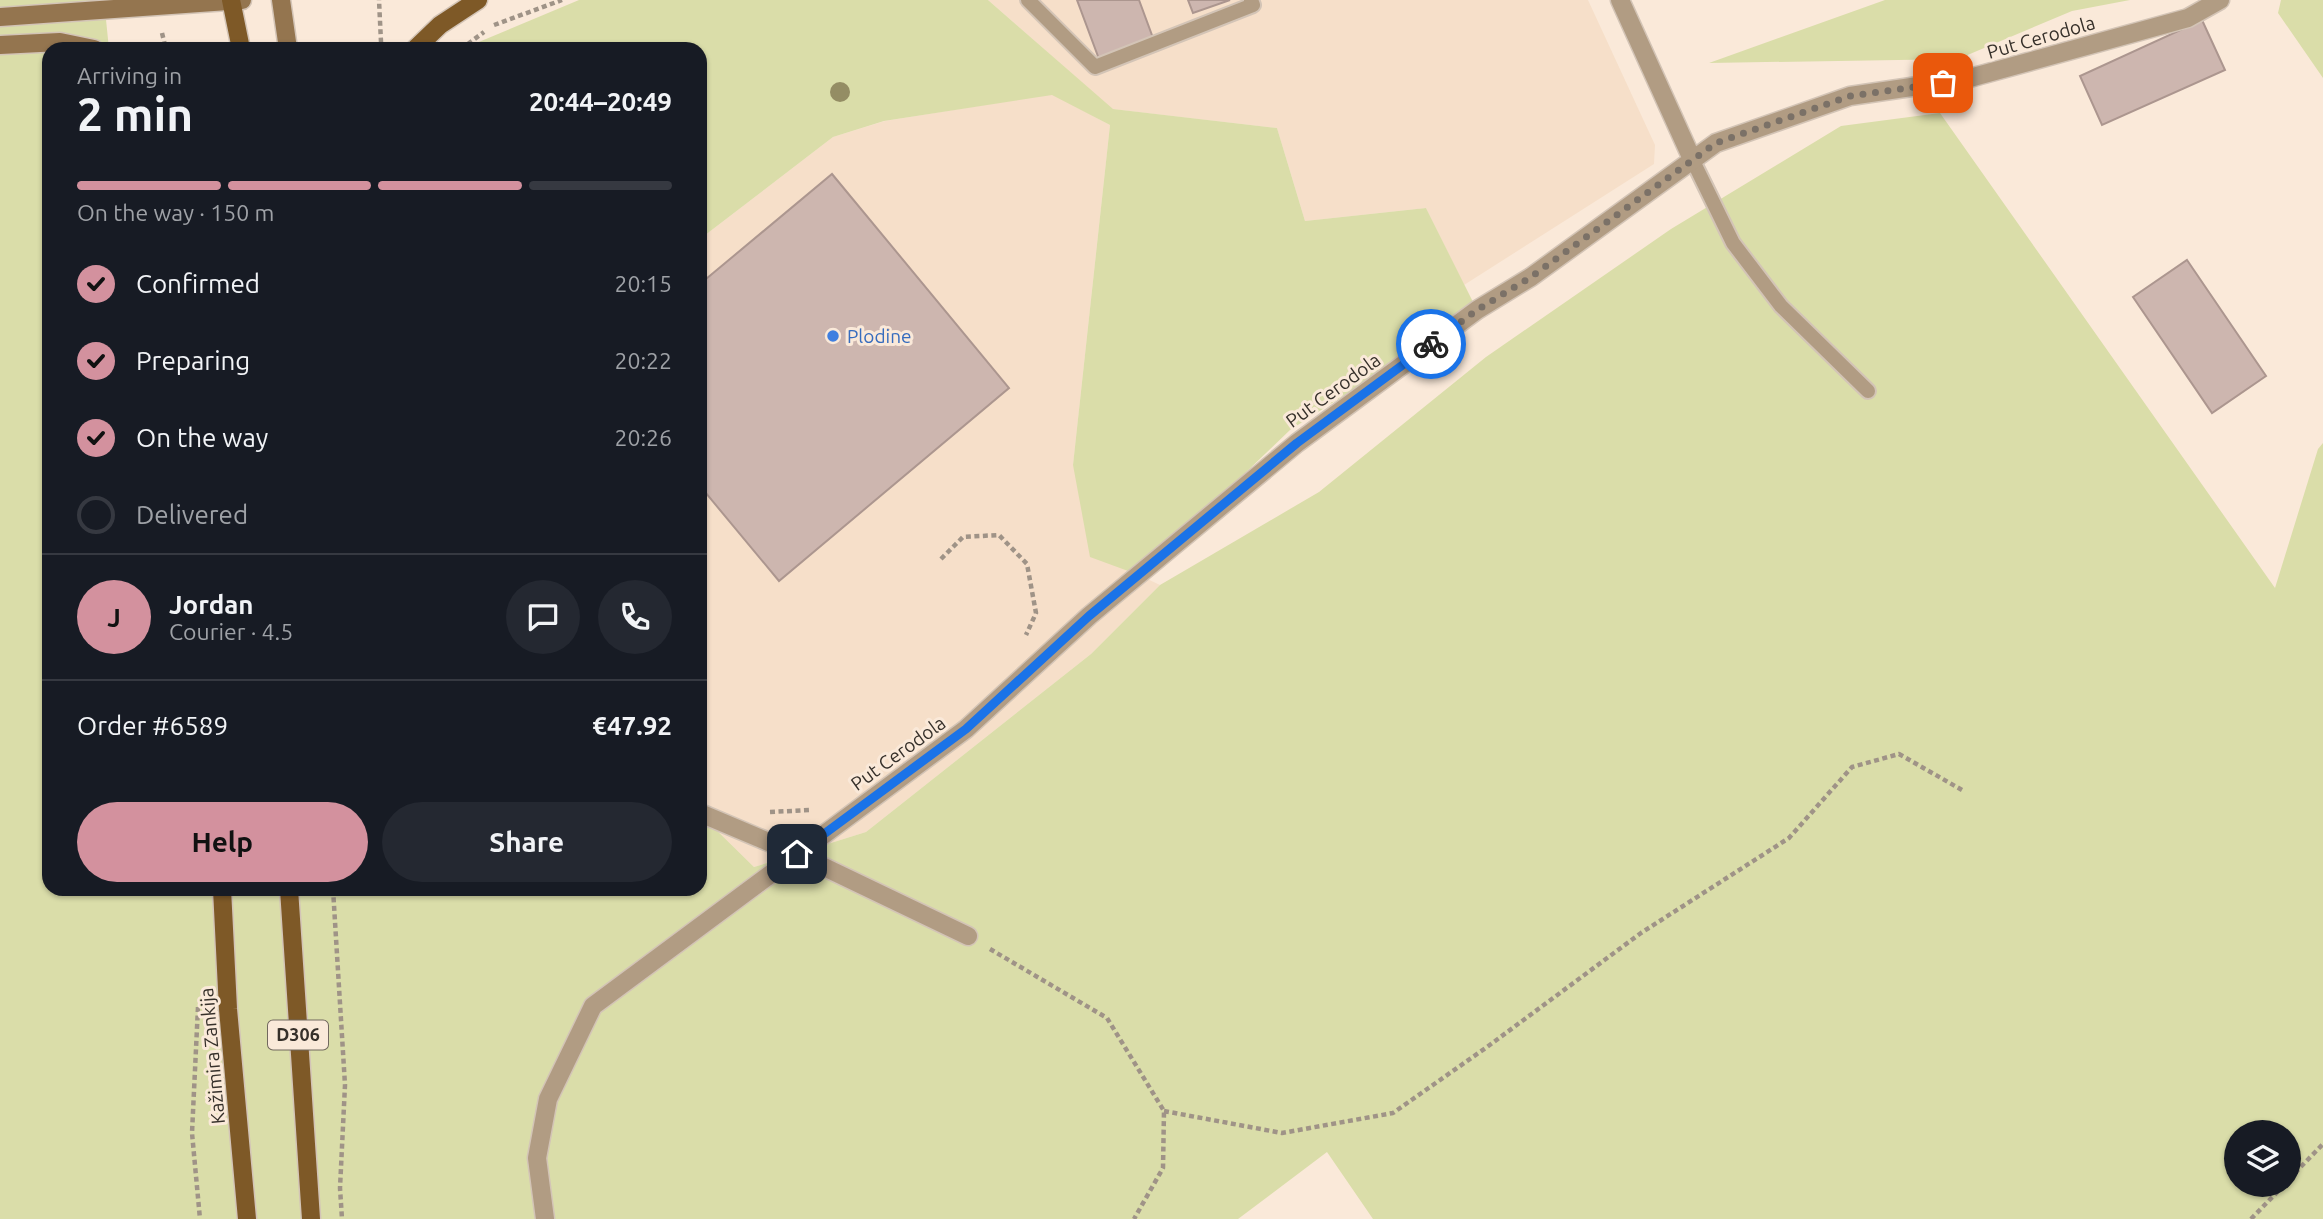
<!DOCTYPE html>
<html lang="en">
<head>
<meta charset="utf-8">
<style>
  :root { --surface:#171b24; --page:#242831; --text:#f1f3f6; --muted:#9ea1a6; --line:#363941; --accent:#d3919e }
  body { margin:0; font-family:Ubuntu,sans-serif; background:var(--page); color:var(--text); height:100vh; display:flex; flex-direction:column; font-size:26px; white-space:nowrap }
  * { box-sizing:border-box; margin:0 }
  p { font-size:23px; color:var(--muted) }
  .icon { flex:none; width:38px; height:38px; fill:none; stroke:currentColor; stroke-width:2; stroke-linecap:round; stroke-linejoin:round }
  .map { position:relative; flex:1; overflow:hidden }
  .sheet { position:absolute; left:42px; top:42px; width:665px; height:854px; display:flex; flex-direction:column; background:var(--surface); border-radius:21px; box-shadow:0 2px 5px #0004 }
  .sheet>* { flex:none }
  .buttons { position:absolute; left:2224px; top:1120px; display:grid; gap:14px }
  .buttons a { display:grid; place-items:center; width:77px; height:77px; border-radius:50%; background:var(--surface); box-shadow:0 2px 5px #0004; font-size:35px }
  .pin { position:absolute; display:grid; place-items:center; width:60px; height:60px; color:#fff; margin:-30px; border-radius:14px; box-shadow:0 4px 10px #0006 }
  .courier { position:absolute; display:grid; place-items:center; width:70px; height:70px; margin:-35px; border:5px solid #1a73e8; border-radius:50%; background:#fff; color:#222; box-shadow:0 2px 9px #0007 }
  .summary em { font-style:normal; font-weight:700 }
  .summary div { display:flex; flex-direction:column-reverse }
  .summary { display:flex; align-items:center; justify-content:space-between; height:119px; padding:0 35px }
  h1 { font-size:46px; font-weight:700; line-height:52px }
  .bar { display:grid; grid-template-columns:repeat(4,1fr); gap:10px 7px; align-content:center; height:84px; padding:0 35px }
  .bar i { height:9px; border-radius:5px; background:var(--line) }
  .bar .on { background:var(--accent) }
  .bar p { grid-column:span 4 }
  .line { display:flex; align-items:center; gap:18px; padding:0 35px; border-top:2px solid var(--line) }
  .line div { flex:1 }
  .round { display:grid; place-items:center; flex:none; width:74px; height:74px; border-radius:37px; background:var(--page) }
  ol { padding:0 35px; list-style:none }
  li { display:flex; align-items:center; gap:21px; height:77px }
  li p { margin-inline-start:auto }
  li .icon { padding:7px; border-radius:50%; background:var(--accent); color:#111; stroke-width:4 }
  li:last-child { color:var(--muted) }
  li i { width:38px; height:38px; border:4px solid var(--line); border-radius:50% }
  .primary-button { display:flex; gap:14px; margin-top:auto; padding:14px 35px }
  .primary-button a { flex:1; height:80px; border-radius:42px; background:var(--accent); color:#111; font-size:28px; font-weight:700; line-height:80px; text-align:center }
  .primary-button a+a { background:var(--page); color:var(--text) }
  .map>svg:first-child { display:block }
</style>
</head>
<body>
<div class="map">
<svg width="2323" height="1219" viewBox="0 0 2323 1219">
  <rect width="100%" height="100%" fill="#fae9d9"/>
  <path fill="#f6dfc9" d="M988,0H1588L1655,145L1654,164L1464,285L1426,208L1305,221L1277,128L1112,109Z
    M1052,94L1110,125L1073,465L1139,575L1160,585L1091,654L866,832L754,867L700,814V239L833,137L885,121Z"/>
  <path fill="#dadda9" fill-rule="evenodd" d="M0,0H104L109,49H49V889H700V814L754,867L866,832L1091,654L1160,585L1319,492L1486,357L1671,229L1841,126L1940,113L2275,588L2318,449L2323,443V1219H1373L1327,1152L1238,1219H0ZM2236,1132H2289V1185H2236Z
    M579,0H988L1113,109L1277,128L1305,221L1426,208L1477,310L1290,430L1139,575L1090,557L1073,465L1110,125L1052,95L884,121L833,137L700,239V49H462Z
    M1885,0H2130L2072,11L1958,59L1709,63Z
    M2281,0H2323V78L2278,13Z"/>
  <path fill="#cdb6af" stroke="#ac968f" stroke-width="2" d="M1077,0H1139L1153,38L1099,59Z
    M1188,0H1230L1193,13Z
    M2202,20L2225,70L2102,125L2080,76Z
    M832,174L1009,388L779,581L700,486V284Z
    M2187,260L2266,376L2212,413L2133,297Z"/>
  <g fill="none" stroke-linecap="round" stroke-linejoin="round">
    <defs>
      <path id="service" d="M1028,0L1095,67L1253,5L1251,0
        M1692,159L1733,243L1781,306L1868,391"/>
      <path id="minor" d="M1620,0L1692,159
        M700,813L797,854L968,936
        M545,1219L537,1158L548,1099L593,1006L966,729L1089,616L1297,443L1477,310L1531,277L1716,143L1850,96L1966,79L2188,18L2220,0"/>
      <path id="secondary" d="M281,0L288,49
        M0,17L242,0
        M0,45L60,42L94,49"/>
      <path id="primary" d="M231,0L241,49
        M415,49L440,25L478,0
        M222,889L228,1009L247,1219
        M289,889L311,1219"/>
    </defs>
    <use href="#service" stroke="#d3c4b6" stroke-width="18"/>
    <use href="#minor" stroke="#d3c4b6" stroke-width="21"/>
    <use href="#secondary" stroke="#d3c4b6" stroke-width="21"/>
    <use href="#primary" stroke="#d3c4b6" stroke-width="21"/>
    <path stroke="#9f9387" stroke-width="4.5" stroke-dasharray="5 3.5" stroke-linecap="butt" d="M494,25L562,0
      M162,33L166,49
      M375,49L381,42L379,0
      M461,49L484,32
      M941,559L963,537L999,535L1027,564L1036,613L1026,635
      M770,812L810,810
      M333,889L345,1085L340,1188L342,1219
      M990,949L1107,1018L1164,1111L1163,1168L1134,1219
      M198,1007L192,1133L200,1219
      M1164,1111L1282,1133L1393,1113L1487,1047L1641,933L1789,838L1852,767L1899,754L1962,790
      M2289,1179L2323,1144
      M2251,1219L2284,1185"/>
    <use href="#service" stroke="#b19c83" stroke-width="14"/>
    <use href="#minor" stroke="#b19c83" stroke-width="18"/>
    <use href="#secondary" stroke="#94754f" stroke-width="18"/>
    <use href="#primary" stroke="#7e5927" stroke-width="18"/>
  </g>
  <circle fill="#948d64" cx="840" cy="92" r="10"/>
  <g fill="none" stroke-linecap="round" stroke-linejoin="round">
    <path stroke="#7b7167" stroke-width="7" stroke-dasharray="0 12.6" d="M1431,344L1477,310L1531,277L1716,143L1850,96L1943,83"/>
    <path stroke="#1a73e8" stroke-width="9" d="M797,854L966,729L1089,616L1297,443L1431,344"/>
  </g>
  <circle fill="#3f7fe0" stroke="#fae9d9" stroke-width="2.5" cx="833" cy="336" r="7"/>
  <g text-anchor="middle" stroke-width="6" stroke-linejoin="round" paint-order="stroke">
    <rect fill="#fae9d9" stroke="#71685e" stroke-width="2" x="268" y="1020.5" width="60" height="29" rx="5"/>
    <g font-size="18" font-weight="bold" fill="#36302a">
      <text x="298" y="1041">D306</text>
    </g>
    <g font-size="19" fill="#36302a" stroke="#fae9d9">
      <text transform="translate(2041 37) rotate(-16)" y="7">Put Cerodola</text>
      <text transform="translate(1333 390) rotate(-36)" y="7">Put Cerodola</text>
      <text transform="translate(898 753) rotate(-36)" y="7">Put Cerodola</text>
      <text transform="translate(212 1056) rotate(-95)" y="7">Kažimira Zankija</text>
    </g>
    <g font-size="19" fill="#366cbe" stroke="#fae9d9" text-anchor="start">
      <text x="847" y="343">Plodine</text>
    </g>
  </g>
</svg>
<div class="buttons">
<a><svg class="icon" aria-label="layers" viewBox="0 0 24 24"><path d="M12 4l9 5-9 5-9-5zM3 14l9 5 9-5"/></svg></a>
</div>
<div class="pin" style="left:1943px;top:83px;background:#ea580c"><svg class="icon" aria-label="bag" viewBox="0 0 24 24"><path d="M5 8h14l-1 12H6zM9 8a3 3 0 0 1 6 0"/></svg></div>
<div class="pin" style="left:797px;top:854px;background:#1f2937"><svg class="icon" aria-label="home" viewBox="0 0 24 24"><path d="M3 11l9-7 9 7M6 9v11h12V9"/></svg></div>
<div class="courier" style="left:1431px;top:344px"><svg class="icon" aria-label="bike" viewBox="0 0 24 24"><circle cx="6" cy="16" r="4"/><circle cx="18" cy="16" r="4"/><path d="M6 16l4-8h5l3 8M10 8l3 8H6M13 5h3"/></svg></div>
<section class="sheet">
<div class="summary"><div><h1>2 min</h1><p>Arriving in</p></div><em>20:44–20:49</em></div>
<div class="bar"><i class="on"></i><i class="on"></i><i class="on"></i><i></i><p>On the way · 150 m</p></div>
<ol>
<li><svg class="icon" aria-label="check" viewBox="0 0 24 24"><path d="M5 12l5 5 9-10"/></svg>Confirmed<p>20:15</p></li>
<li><svg class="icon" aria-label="check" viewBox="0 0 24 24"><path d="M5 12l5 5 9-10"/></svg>Preparing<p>20:22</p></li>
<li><svg class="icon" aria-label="check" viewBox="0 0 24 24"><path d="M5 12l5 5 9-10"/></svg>On the way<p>20:26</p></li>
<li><i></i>Delivered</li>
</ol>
<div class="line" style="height:126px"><b class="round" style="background:var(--accent);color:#111">J</b><div><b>Jordan</b><p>Courier · 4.5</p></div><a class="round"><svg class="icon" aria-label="chat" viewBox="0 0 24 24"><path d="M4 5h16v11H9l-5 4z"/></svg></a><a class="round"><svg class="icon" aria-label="phone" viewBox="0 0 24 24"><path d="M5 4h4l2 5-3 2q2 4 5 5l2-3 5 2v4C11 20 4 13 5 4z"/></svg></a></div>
<div class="line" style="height:91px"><div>Order #6589</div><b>€47.92</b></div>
<div class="primary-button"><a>Help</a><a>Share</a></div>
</section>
</div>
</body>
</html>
